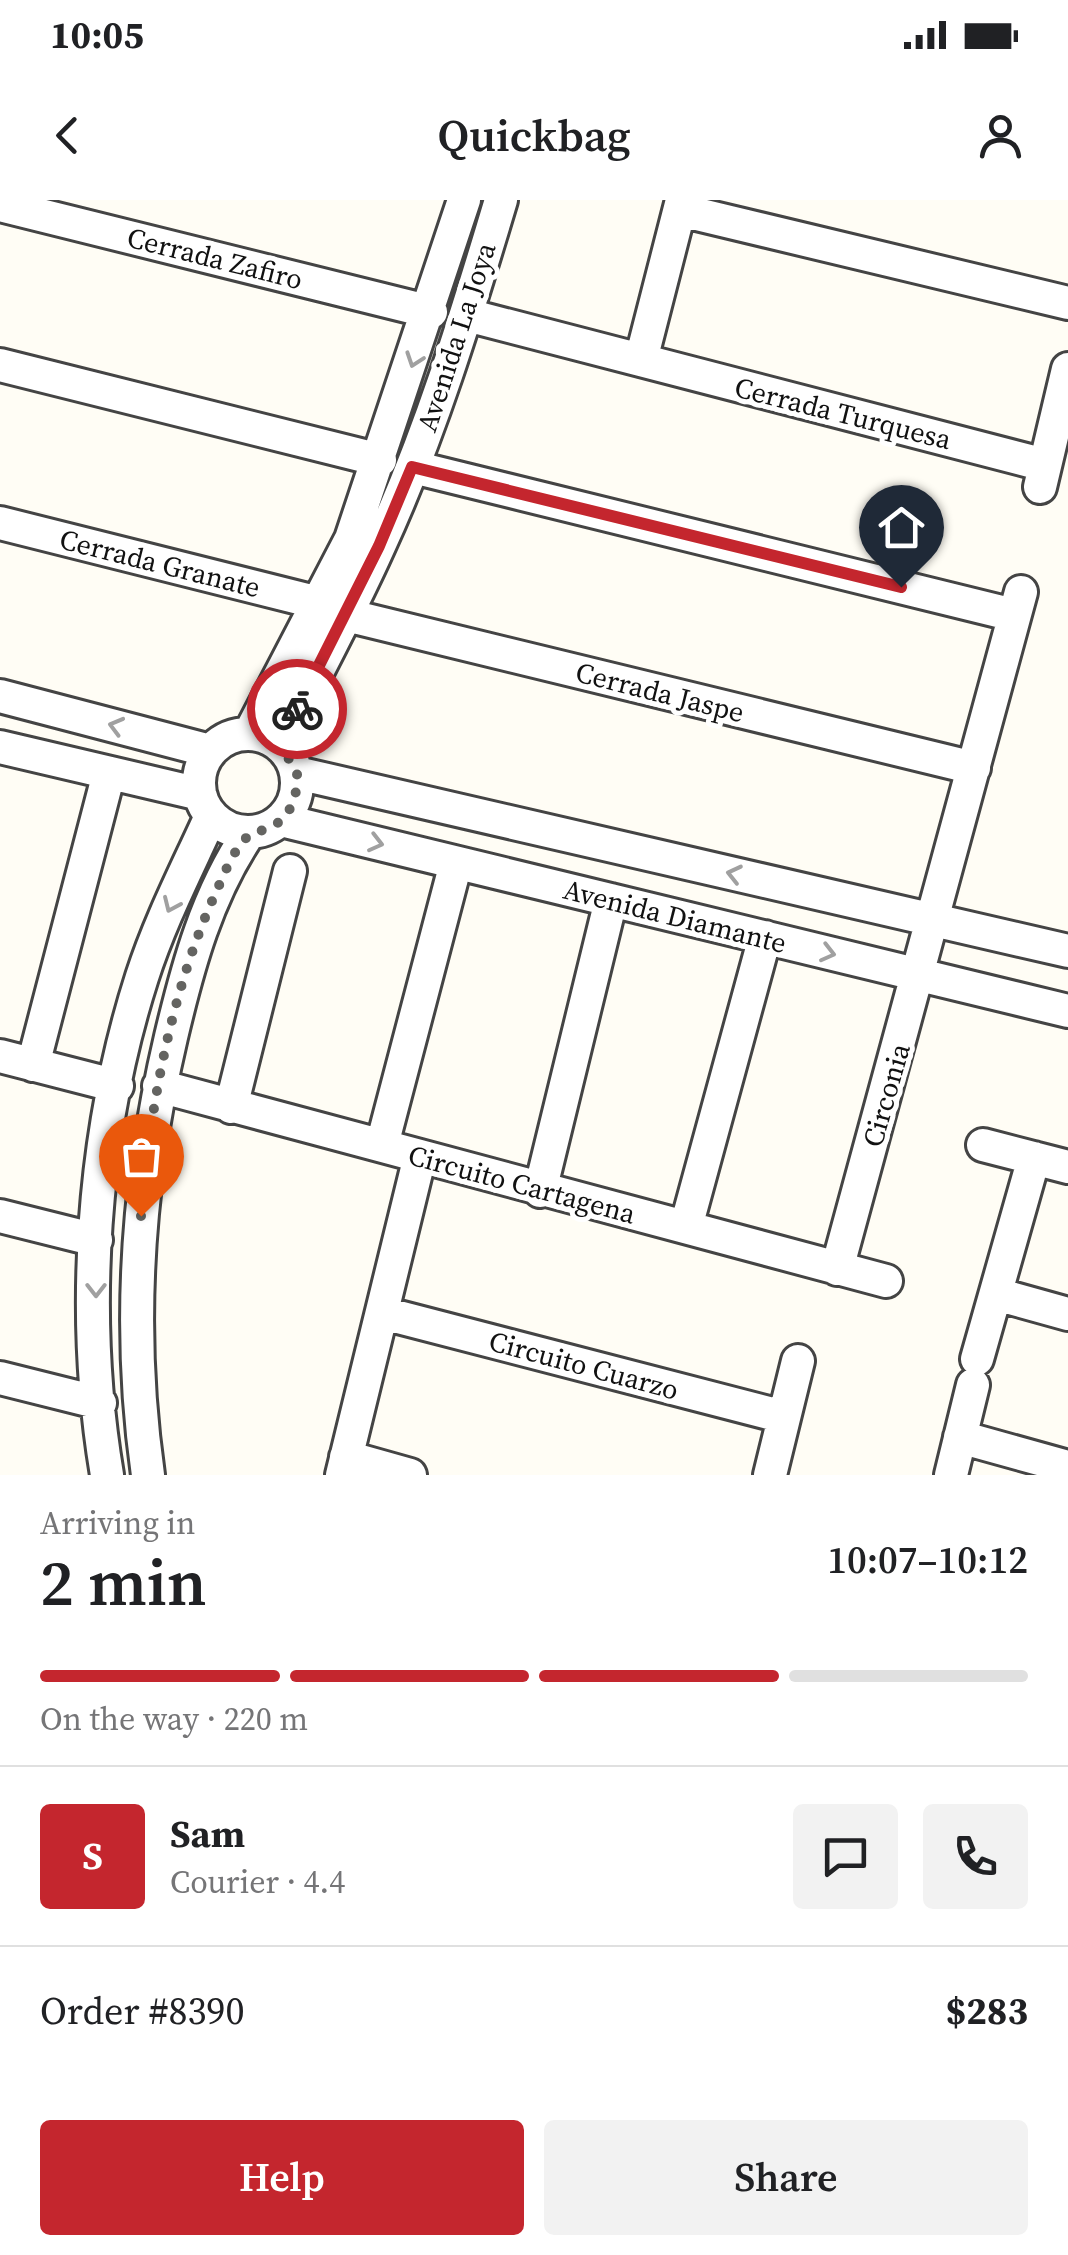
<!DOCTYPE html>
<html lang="en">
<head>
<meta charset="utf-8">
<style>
  :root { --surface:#fff; --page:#f2f2f2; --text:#202124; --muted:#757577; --line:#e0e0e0; --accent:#c4262e }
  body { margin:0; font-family:"Source Serif 4",serif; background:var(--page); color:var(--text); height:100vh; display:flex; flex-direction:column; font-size:38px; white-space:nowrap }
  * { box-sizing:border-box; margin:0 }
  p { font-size:32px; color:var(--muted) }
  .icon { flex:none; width:55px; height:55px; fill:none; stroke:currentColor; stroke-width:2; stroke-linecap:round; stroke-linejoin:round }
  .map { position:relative; height:1275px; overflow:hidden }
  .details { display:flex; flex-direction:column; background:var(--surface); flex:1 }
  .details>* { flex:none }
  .pin { position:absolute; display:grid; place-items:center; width:85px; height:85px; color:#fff; margin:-102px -42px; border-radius:50% 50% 50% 0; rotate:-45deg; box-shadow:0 0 10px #0007 }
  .pin .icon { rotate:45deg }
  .courier { position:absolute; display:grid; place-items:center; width:100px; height:100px; margin:-50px; border:8px solid #c4262e; border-radius:50%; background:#fff; color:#222; box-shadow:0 2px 12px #0007 }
  .head em { font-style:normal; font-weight:600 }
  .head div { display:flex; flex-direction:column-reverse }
  .head { display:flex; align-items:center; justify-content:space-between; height:170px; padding:0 40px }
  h1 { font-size:65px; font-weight:600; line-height:75px }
  .bar { display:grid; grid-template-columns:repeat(4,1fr); gap:15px 10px; align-content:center; height:120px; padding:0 40px }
  .bar i { height:12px; border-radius:8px; background:var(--line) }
  .bar .current { background:var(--accent) }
  .bar p { grid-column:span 4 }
  .line { display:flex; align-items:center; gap:25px; padding:0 40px; border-top:2px solid var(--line) }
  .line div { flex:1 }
  .round { display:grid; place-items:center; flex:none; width:105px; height:105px; border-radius:10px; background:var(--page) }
  .primary-button { display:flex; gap:20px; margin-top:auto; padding:20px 40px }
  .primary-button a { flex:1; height:115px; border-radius:10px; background:var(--accent); color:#fff; font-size:40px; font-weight:600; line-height:115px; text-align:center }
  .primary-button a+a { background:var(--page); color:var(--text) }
  .status { display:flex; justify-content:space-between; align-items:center; height:70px; padding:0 50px; background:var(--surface); direction:ltr }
  .status svg { height:28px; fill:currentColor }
  header { display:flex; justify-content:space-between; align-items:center; height:130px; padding:0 40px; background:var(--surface); font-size:45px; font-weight:600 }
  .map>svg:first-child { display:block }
</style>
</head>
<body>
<div class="status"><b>10:05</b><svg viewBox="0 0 49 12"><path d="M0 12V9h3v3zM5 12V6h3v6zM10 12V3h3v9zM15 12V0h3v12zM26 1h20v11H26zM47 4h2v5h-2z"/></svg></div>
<header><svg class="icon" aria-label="back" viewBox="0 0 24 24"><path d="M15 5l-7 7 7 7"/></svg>Quickbag<svg class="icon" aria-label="person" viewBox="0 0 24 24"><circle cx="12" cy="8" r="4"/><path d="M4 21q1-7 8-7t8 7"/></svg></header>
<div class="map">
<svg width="1068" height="1275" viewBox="0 0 1068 1275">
  <rect width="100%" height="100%" fill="#fffdf5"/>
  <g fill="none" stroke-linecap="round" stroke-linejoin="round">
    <defs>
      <path id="minor" d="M0,5L431,112
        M680,10L1068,103
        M467,115L1045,265
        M641,160L682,0
        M0,165L380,260
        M413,267L1014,415
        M1040,287L1068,169
        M0,323L319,403
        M346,415L974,568
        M0,496L210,551
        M250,533L351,339L464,0
        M199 583a49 49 0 1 1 98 0a49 49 0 1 1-98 0Z
        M280,544C313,479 349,413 379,346C430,235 466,117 501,0
        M0,547L200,594
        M297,573L1068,751
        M281,620L1068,811
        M0,856L117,886
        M33,865L109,573
        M159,886L886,1081
        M231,907L290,671
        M382,945L456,663
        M983,945L1068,967
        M540,991L611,700
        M0,1016L96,1040
        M686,1027L765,737
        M837,1069L1021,392
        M996,1094L1068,1114
        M383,1113L784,1217
        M977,1159L1034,958
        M0,1178L100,1203
        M960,1237L1068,1267
        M346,1257L410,1275
        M107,1275C80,1114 92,933 142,777C160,721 187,669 211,616
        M148,1275C127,1128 137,982 171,837C188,765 207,695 249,633
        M342,1275L420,956
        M770,1275L798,1161
        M951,1275L973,1185"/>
    </defs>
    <use href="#minor" stroke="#444" stroke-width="38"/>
    <use href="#minor" stroke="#fff" stroke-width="32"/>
  </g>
  <defs><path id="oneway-chevron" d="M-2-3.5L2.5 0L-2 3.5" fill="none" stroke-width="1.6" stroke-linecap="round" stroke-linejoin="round" transform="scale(2.5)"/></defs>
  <g stroke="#a0a0a0">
    <use href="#oneway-chevron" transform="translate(414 160) rotate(109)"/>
    <use href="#oneway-chevron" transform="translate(116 526) rotate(-165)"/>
    <use href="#oneway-chevron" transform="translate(376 643) rotate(14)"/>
    <use href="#oneway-chevron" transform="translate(734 674) rotate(-167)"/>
    <use href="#oneway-chevron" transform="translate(171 705) rotate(114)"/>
    <use href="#oneway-chevron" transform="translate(828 753) rotate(14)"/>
    <use href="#oneway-chevron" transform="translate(96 1090) rotate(90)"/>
  </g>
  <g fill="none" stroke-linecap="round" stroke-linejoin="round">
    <path stroke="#646461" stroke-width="10" stroke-dasharray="0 18" d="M141,1016C150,907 171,790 217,690C225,672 233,651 247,637C252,631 259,632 267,629C291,619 298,596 297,573L280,544L297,509"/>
    <path stroke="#c4262e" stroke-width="12" d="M297,509L379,346L412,267L901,387"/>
  </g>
  <g text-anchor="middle" stroke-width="10" stroke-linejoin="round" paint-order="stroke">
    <g font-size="28" fill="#111" stroke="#fff">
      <text transform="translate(215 58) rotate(14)" y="10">Cerrada Zafiro</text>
      <text transform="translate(456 137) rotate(-72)" y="10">Avenida La Joya</text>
      <text transform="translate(843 213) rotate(14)" y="10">Cerrada Turquesa</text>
      <text transform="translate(160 363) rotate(14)" y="10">Cerrada Granate</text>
      <text transform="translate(660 492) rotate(14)" y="10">Cerrada Jaspe</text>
      <text transform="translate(675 716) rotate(14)" y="10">Avenida Diamante</text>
      <text transform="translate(886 895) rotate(-74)" y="10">Circonia</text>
      <text transform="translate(522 984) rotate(15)" y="10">Circuito Cartagena</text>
      <text transform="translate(584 1165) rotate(15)" y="10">Circuito Cuarzo</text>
    </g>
  </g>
</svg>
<div class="pin" style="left:141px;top:1016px;background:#ea580c"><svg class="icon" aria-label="bag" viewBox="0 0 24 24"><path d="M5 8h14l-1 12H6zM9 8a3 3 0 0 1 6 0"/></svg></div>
<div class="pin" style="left:901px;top:387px;background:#1f2937"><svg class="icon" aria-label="home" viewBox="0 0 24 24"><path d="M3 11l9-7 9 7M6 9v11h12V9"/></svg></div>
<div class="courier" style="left:297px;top:509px"><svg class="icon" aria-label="bike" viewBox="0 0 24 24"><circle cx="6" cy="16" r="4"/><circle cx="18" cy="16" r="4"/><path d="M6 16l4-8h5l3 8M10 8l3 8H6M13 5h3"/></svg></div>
</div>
<section class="details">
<div class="head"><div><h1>2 min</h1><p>Arriving in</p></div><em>10:07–10:12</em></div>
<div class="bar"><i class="current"></i><i class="current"></i><i class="current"></i><i></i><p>On the way · 220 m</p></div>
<div class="line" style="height:180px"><b class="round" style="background:var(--accent);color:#fff">S</b><div><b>Sam</b><p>Courier · 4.4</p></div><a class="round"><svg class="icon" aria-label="chat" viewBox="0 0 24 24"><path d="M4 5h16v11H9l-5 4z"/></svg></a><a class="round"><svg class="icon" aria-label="phone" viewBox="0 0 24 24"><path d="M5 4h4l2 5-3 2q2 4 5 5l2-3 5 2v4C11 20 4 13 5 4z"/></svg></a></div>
<div class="line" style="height:130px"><div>Order #8390</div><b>$283</b></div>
<div class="primary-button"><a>Help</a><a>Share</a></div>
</section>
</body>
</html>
